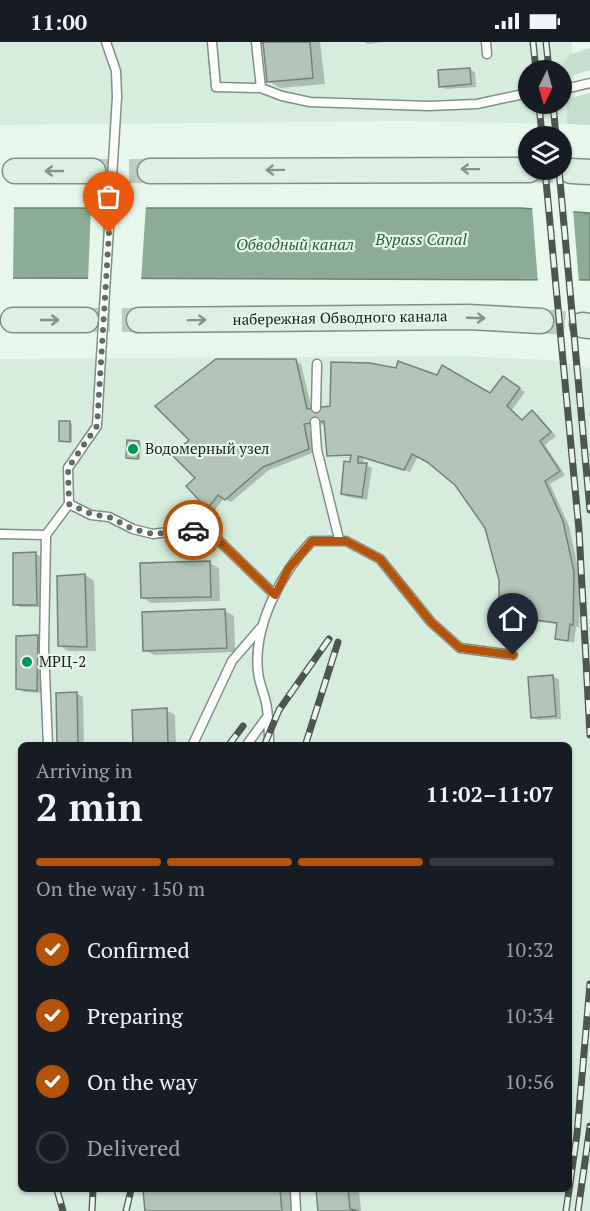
<!DOCTYPE html>
<html lang="en">
<head>
<meta charset="utf-8">
<style>
  :root { --surface:#171b24; --page:#20242c; --text:#f1f3f6; --muted:#9ea1a6; --line:#363941; --accent:#b45309 }
  body { margin:0; font-family:"PT Serif",serif; background:var(--page); color:var(--text); height:100vh; display:flex; flex-direction:column; font-size:22px; white-space:nowrap }
  * { box-sizing:border-box; margin:0 }
  p { font-size:20px; color:var(--muted) }
  .icon { flex:none; width:33px; height:33px; fill:none; stroke:currentColor; stroke-width:2; stroke-linecap:round; stroke-linejoin:round }
  .map { position:relative; flex:1; overflow:hidden }
  .sheet { position:absolute; left:18px; top:700px; width:554px; height:450px; display:flex; flex-direction:column; background:var(--surface); border-radius:9px; box-shadow:0 2px 4px #0004 }
  .sheet>* { flex:none }
  .needle { width:39px; rotate:185deg }
  .tools { position:absolute; left:518px; top:18px; display:grid; gap:12px }
  .tools a { display:grid; place-items:center; width:54px; height:54px; border-radius:50%; background:var(--surface); box-shadow:0 2px 4px #0004; font-size:30px }
  .pin { position:absolute; display:grid; place-items:center; width:51px; height:51px; color:#fff; margin:-62px -26px; border-radius:50% 50% 50% 0; rotate:-45deg; box-shadow:0 0 6px #0007 }
  .pin .icon { rotate:45deg }
  .courier { position:absolute; display:grid; place-items:center; width:60px; height:60px; margin:-30px; border:4px solid #b45309; border-radius:50%; background:#fff; color:#222; box-shadow:0 2px 8px #0007 }
  .head em { font-style:normal; font-weight:800 }
  .head div { display:flex; flex-direction:column-reverse }
  .head { display:flex; align-items:center; justify-content:space-between; height:102px; padding:0 18px }
  h1 { font-size:39px; font-weight:800; line-height:45px }
  .bar { display:grid; grid-template-columns:repeat(4,1fr); gap:9px 6px; align-content:center; height:72px; padding:0 18px }
  .bar i { height:8px; border-radius:4px; background:var(--line) }
  .bar .active { background:var(--accent) }
  .bar p { grid-column:span 4 }
  ol { padding:0 18px; list-style:none }
  li { display:flex; align-items:center; gap:18px; height:66px }
  li p { margin-inline-start:auto }
  li .icon { padding:6px; border-radius:50%; background:var(--accent); color:#fff; stroke-width:4 }
  li:last-child { color:var(--muted) }
  li i { width:33px; height:33px; border:3px solid var(--line); border-radius:50% }
  .status { display:flex; justify-content:space-between; align-items:center; height:42px; padding:0 30px; background:var(--surface); direction:ltr }
  .status svg { height:16px; fill:currentColor }
  .map>svg:first-child { display:block }
</style>
</head>
<body>
<div class="status"><b>11:00</b><svg viewBox="0 0 49 12"><path d="M0 12V9h3v3zM5 12V6h3v6zM10 12V3h3v9zM15 12V0h3v12zM26 1h20v11H26zM47 4h2v5h-2z"/></svg></div>
<div class="map">
<svg width="590" height="1169" viewBox="0 0 590 1169">
  <rect width="100%" height="100%" fill="#e7f7ec"/>
  <path fill="#d6eddd" fill-rule="evenodd" d="M0,0H572L576,75L567,82L405,79L0,83ZM528,28H561V62H528Z
    M459,314L551,318L590,326V1169H0V317ZM21,704H568V1148H21Z"/>
  <path fill="#c4dfcd" d="M590,6V28L564,36L563,23L569,13Z
    M590,51V83L567,82L566,57Z"/>
  <path fill="#8bac96" stroke="#698271" stroke-width="1.5" d="M0,166H521L590,171V238L0,236Z"/>
  <path fill="#e7f7ec" d="M0,163H14L13,239H0Z
    M91,163H146L141,240L88,239Z
    M532,164L573,167L579,241H538Z"/>
  <path fill="#0003" d="M262,0H320L325,42L280,46L268,39Z
    M364,0H382L368,2Z
    M469,27L475,30L476,45L446,47L440,44Z
    M295,319L301,322L312,368L491,353L509,339L525,350L512,368L523,378L533,370L538,373L556,394L545,403L565,433L550,442L569,484L580,535L579,585H576L574,601L557,596L558,582L506,576L500,572L498,520L478,470L443,430L418,414L410,430L364,416L363,422L372,426L367,458L348,455L342,452L352,416L332,415H358V412H332V415L328,413L325,382L309,385L315,410L269,428L231,460L224,456L214,469L208,466L189,444Z
    M70,381L72,382V400H63L60,398Z
    M139,400L141,402L140,417L128,415Z
    M36,512L41,515L43,565H20L14,562Z
    M210,521L219,526L220,559L151,561L142,555Z
    M85,533L94,539L96,609H68L59,603Z
    M225,569L234,574L235,610L154,613L145,608Z
    M38,595L44,598L43,651L24,650L18,646Z
    M553,634L559,638L561,677L538,678L532,675Z
    M57,652H77L83,655L84,704H58Z
    M166,668L175,673L176,704H135Z
    M145,1148H291L293,1169H146Z
    M317,1148H366H359L361,1169H319Z"/>
  <path fill="#b4c4b9" stroke="#748278" stroke-width="1.5" d="M260,0H310L313,36L267,40L263,1Z
    M470,26L471,42L439,45L438,28Z
    M216,317H296L307,367L330,364L331,320L370,321L396,326L398,319L437,333L442,323L490,351L503,334L520,346L507,364L522,378L532,368L551,390L540,399L560,429L545,439L563,479L574,530L573,583L570,582L568,599L555,597L557,581L499,573V538L485,486L455,443L427,420L412,412L404,428L358,414V421H367L362,455L341,452L344,419L350,420L351,413L327,414L324,379L304,382L309,407L263,425L225,458L218,453L207,467L186,444L195,436L172,413L189,398L155,364Z
    M59,379H70V400L59,399Z
    M127,398L139,399L138,417L126,416Z
    M36,510L37,563H13V511Z
    M210,519L211,555L141,556L140,521Z
    M85,532L87,605L58,604L57,534Z
    M225,567L227,606L143,609L142,570Z
    M38,593L37,649L16,647V594Z
    M553,633L556,674L531,676L528,635Z
    M77,650L78,704H57L56,651Z
    M167,666L168,704H133L132,668Z
    M143,1148H280L282,1169H145Z
    M316,1148H348L350,1167L359,1169H318Z"/>
  <g fill="none" stroke-linecap="round" stroke-linejoin="round">
    <path stroke="#beccc2" stroke-width="24" stroke-dasharray="24 12" stroke-linecap="butt" d="M529,128L571,129
      M93,129H150
      M86,278H139
      M541,279L582,283"/>
    <defs>
      <path id="lane" d="M106,0L116,29L117,55
        M212,0L216,45L261,46L282,54L310,60L428,64L477,62L528,51
        M256,0L261,46
        M486,0L487,12
        M561,48L590,41
        M316,366L317,322
        M315,380L317,408L339,497
        M69,462L91,473L109,475L133,487L153,492L183,488L212,492L275,553
        M0,492L46,493L69,462L68,426L97,384L99,348
        M46,493L44,607L48,704
        M192,704L232,619L263,583
        M246,704L267,675
        M269,704C269,690 269,675 266,661C264,651 259,641 258,630C253,585 281,530 312,499H346L380,517L431,580L460,606L513,613
        M295,1148L296,1169"/>
      <path id="secondary" d="M15,129H93
        M150,129L529,128
        M571,129L590,130
        M13,278H86
        M139,278L469,275L541,279
        M582,283L590,284"/>
    </defs>
    <use href="#lane" stroke="#808f85" stroke-width="11"/>
    <use href="#secondary" stroke="#808f85" stroke-width="27"/>
    <use href="#lane" stroke="#fff" stroke-width="8"/>
    <use href="#secondary" stroke="#dcf0e3" stroke-width="24"/>
    <defs>
      <path id="rail" d="M533,0L536,28
        M546,0L549,28
        M539,62L542,94
        M553,62L556,94
        M545,128L579,488L590,693
        M559,128L590,468
        M228,704L243,684
        M264,704L279,668L329,597
        M305,704L338,600
        M57,1148L63,1169
        M92,1169L93,1148
        M126,1169L131,1148
        M566,1169L577,1092L590,942
        M578,1169L590,1084"/>
    </defs>
    <use href="#rail" stroke="#4c554f" stroke-width="7"/>
    <use href="#rail" stroke="#e7f7ec" stroke-width="4.5" stroke-dasharray="14" stroke-linecap="butt"/>
    <defs>
      <path id="lane-bridge" d="M99,348L117,55"/>
    </defs>
    <use href="#lane-bridge" stroke="#808f85" stroke-width="11" stroke-linecap="butt"/>
    <use href="#lane-bridge" stroke="#fff" stroke-width="8"/>
  </g>
  <defs><path id="oneway-shaft" d="M-6 0H5M1.5-3L5.5 0L1.5 3" fill="none" stroke-width="1.6" stroke-linecap="round" stroke-linejoin="round" transform="scale(1.5)"/></defs>
  <g stroke="#859289">
    <use href="#oneway-shaft" transform="translate(470 127) rotate(-179)"/>
    <use href="#oneway-shaft" transform="translate(275 128) rotate(179)"/>
    <use href="#oneway-shaft" transform="translate(54 129) rotate(-180)"/>
    <use href="#oneway-shaft" transform="translate(476 276) rotate(2)"/>
    <use href="#oneway-shaft" transform="translate(50 278)"/>
    <use href="#oneway-shaft" transform="translate(197 278) rotate(-1)"/>
  </g>
  <g fill="none" stroke-linecap="round" stroke-linejoin="round">
    <path stroke="#626b65" stroke-width="6" stroke-dasharray="0 10.8" d="M109,191L97,384L68,426L69,462L91,472L109,475L133,487L153,492L193,488"/>
    <path stroke="#b45309" stroke-width="8" d="M193,488L212,492L275,553L289,526L312,499H346L380,517L431,580L460,606L513,613"/>
  </g>
  <g fill="#009557" stroke="#e7f7ec" stroke-width="2">
    <circle cx="133" cy="407" r="6"/>
    <circle cx="27" cy="620" r="6"/>
  </g>
  <g text-anchor="middle" stroke-width="4.5" stroke-linejoin="round" paint-order="stroke">
    <g font-size="15" fill="#1a201c" stroke="#e7f7ec">
      <text transform="translate(340 276) rotate(-1)" y="5">набережная Обводного канала</text>
    </g>
    <g font-size="15" fill="#1a201c" stroke="#e7f7ec" text-anchor="start">
      <text x="145" y="412">Водомерный узел</text>
      <text x="39" y="625">МРЦ-2</text>
    </g>
    <g font-size="16" font-style="italic" fill="#286040" stroke="#e7f7ec">
      <text x="421" y="203">Bypass Canal</text>
      <text x="295" y="208">Обводный канал</text>
    </g>
  </g>
</svg>
<div class="tools">
<a><svg class="needle" viewBox="-14 -14 28 28"><path d="M0-13l5 13h-10z" fill="#e53935"/><path d="M0 13l5-13h-10z" fill="#9ea1a6"/></svg></a>
<a><svg class="icon" aria-label="layers" viewBox="0 0 24 24"><path d="M12 4l9 5-9 5-9-5zM3 14l9 5 9-5"/></svg></a>
</div>
<div class="pin" style="left:109px;top:191px;background:#ea580c"><svg class="icon" aria-label="bag" viewBox="0 0 24 24"><path d="M5 8h14l-1 12H6zM9 8a3 3 0 0 1 6 0"/></svg></div>
<div class="pin" style="left:513px;top:613px;background:#1f2937"><svg class="icon" aria-label="home" viewBox="0 0 24 24"><path d="M3 11l9-7 9 7M6 9v11h12V9"/></svg></div>
<div class="courier" style="left:193px;top:488px"><svg class="icon" aria-label="car" viewBox="0 0 24 24"><path d="M5 17H2v-5l4-1 3-4h7l3 4 3 1v5h-3M9 17h6M6 11h13"/><circle cx="7" cy="17" r="2"/><circle cx="17" cy="17" r="2"/></svg></div>
<section class="sheet">
<div class="head"><div><h1>2 min</h1><p>Arriving in</p></div><em>11:02–11:07</em></div>
<div class="bar"><i class="active"></i><i class="active"></i><i class="active"></i><i></i><p>On the way · 150 m</p></div>
<ol>
<li><svg class="icon" aria-label="check" viewBox="0 0 24 24"><path d="M5 12l5 5 9-10"/></svg>Confirmed<p>10:32</p></li>
<li><svg class="icon" aria-label="check" viewBox="0 0 24 24"><path d="M5 12l5 5 9-10"/></svg>Preparing<p>10:34</p></li>
<li><svg class="icon" aria-label="check" viewBox="0 0 24 24"><path d="M5 12l5 5 9-10"/></svg>On the way<p>10:56</p></li>
<li><i></i>Delivered</li>
</ol>
</section>
</div>
</body>
</html>
